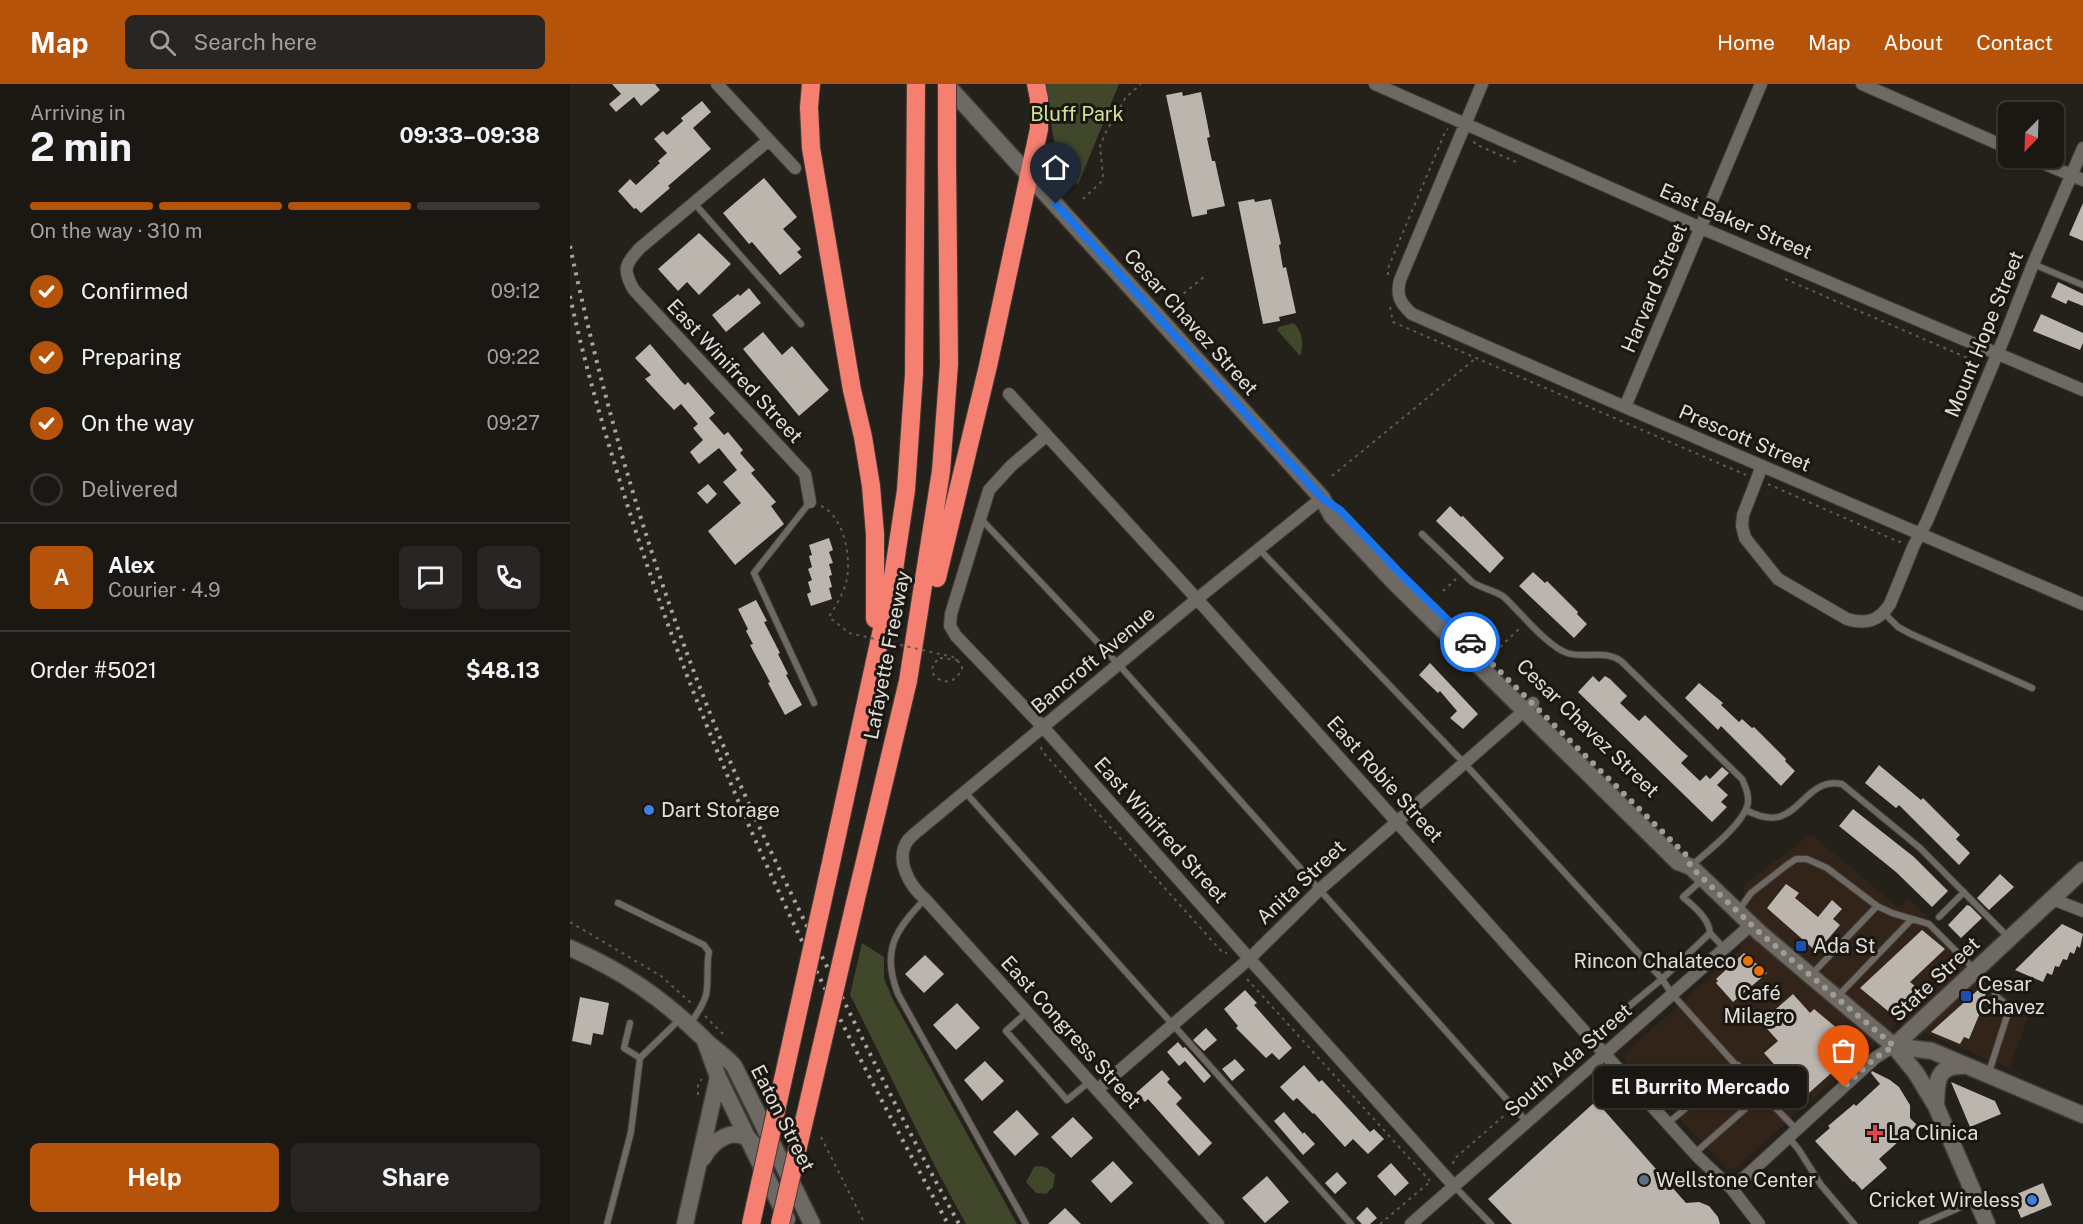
<!DOCTYPE html>
<html lang="en">
<head>
<meta charset="utf-8">
<style>
  :root { --surface:#1b1814; --page:#282522; --text:#f1f3f6; --muted:#a0a0a0; --line:#393734; --accent:#b45309 }
  body { margin:0; font-family:"Public Sans",sans-serif; background:var(--page); color:var(--text); height:100vh; display:flex; flex-direction:column; font-size:22px; white-space:nowrap }
  * { box-sizing:border-box; margin:0 }
  p { font-size:20px; color:var(--muted) }
  .icon { flex:none; width:33px; height:33px; fill:none; stroke:currentColor; stroke-width:2; stroke-linecap:round; stroke-linejoin:round }
  .map { position:relative; flex:1; overflow:hidden }
  .side { display:flex; flex-direction:column; background:var(--surface); width:570px }
  .side>* { flex:none }
  .needle { width:39px; rotate:203deg }
  .controls { position:absolute; left:1428px; top:18px; display:grid; gap:12px }
  .controls a { display:grid; place-items:center; width:66px; height:66px; border-radius:9px; background:var(--surface); box-shadow:0 2px 4px #0004,0 0 0 2px var(--line); font-size:30px }
  .pin { position:absolute; display:grid; place-items:center; width:51px; height:51px; color:#fff; margin:-62px -26px; border-radius:50% 50% 50% 0; rotate:-45deg; box-shadow:0 0 6px #0007 }
  .pin .icon { rotate:45deg }
  .courier { position:absolute; display:grid; place-items:center; width:60px; height:60px; margin:-30px; border:4px solid #1a73e8; border-radius:50%; background:#fff; color:#222; box-shadow:0 2px 8px #0007 }
  .bubble { position:absolute; height:42px; border-radius:9px; background:var(--surface); box-shadow:0 2px 4px #0004,0 0 0 2px var(--line); font-size:20px; font-weight:700; line-height:42px; text-align:center }
  .headline em { font-style:normal; font-weight:700 }
  .headline div { display:flex; flex-direction:column-reverse }
  .headline { display:flex; align-items:center; justify-content:space-between; height:102px; padding:0 30px }
  h1 { font-size:39px; font-weight:700; line-height:45px }
  .bar { display:grid; grid-template-columns:repeat(4,1fr); gap:9px 6px; align-content:center; height:72px; padding:0 30px }
  .bar i { height:8px; border-radius:4px; background:var(--line) }
  .bar .selected { background:var(--accent) }
  .bar p { grid-column:span 4 }
  .line { display:flex; align-items:center; gap:15px; padding:0 30px; border-top:2px solid var(--line) }
  .line div { flex:1 }
  .round { display:grid; place-items:center; flex:none; width:63px; height:63px; border-radius:9px; background:var(--page) }
  ol { padding:0 30px; list-style:none }
  li { display:flex; align-items:center; gap:18px; height:66px }
  li p { margin-inline-start:auto }
  li .icon { padding:6px; border-radius:50%; background:var(--accent); color:#fff; stroke-width:4 }
  li:last-child { color:var(--muted) }
  li i { width:33px; height:33px; border:3px solid var(--line); border-radius:50% }
  .button { display:flex; gap:12px; margin-top:auto; padding:12px 30px }
  .button a { flex:1; height:69px; border-radius:9px; background:var(--accent); color:#fff; font-size:24px; font-weight:700; line-height:69px; text-align:center }
  .button a+a { background:var(--page); color:var(--text) }
  header { display:flex; align-items:center; gap:36px; box-sizing:border-box; height:84px; padding:0 30px; background:var(--accent); color:#fff }
  header strong { font-size:28px }
  nav { display:flex; gap:33px; margin-inline-start:auto; font-size:21px }
  .search { width:420px; height:54px; background:var(--page); display:flex; align-items:center; gap:15px; box-sizing:border-box; padding:0 21px; border-radius:9px; color:var(--muted); font-size:22px }
  main { display:flex; flex:1; min-height:0 }
  .map>svg:first-child { display:block }
</style>
</head>
<body>
<header>
<strong>Map</strong>
<div class="search"><svg class="icon" aria-label="search" viewBox="0 0 24 24"><circle cx="10" cy="10" r="6"/><path d="M15 15l6 6"/></svg>Search here</div>
<nav><a>Home</a><a>Map</a><a>About</a><a>Contact</a></nav>
</header>
<main>
<section class="side">
<div class="headline"><div><h1>2 min</h1><p>Arriving in</p></div><em>09:33–09:38</em></div>
<div class="bar"><i class="selected"></i><i class="selected"></i><i class="selected"></i><i></i><p>On the way · 310 m</p></div>
<ol>
<li><svg class="icon" aria-label="check" viewBox="0 0 24 24"><path d="M5 12l5 5 9-10"/></svg>Confirmed<p>09:12</p></li>
<li><svg class="icon" aria-label="check" viewBox="0 0 24 24"><path d="M5 12l5 5 9-10"/></svg>Preparing<p>09:22</p></li>
<li><svg class="icon" aria-label="check" viewBox="0 0 24 24"><path d="M5 12l5 5 9-10"/></svg>On the way<p>09:27</p></li>
<li><i></i>Delivered</li>
</ol>
<div class="line" style="height:108px"><b class="round" style="background:var(--accent);color:#fff">A</b><div><b>Alex</b><p>Courier · 4.9</p></div><a class="round"><svg class="icon" aria-label="chat" viewBox="0 0 24 24"><path d="M4 5h16v11H9l-5 4z"/></svg></a><a class="round"><svg class="icon" aria-label="phone" viewBox="0 0 24 24"><path d="M5 4h4l2 5-3 2q2 4 5 5l2-3 5 2v4C11 20 4 13 5 4z"/></svg></a></div>
<div class="line" style="height:78px"><div>Order #5021</div><b>$48.13</b></div>
<div class="button"><a>Help</a><a>Share</a></div>
</section>
<div class="map">
<svg width="1513" height="1140" viewBox="0 0 1513 1140">
  <rect width="100%" height="100%" fill="#24201a"/>
  <path fill="#332419" d="M1241,750L1329,824L1338,814L1395,871L1418,899L1460,928L1439,984L1329,938L1165,1084L1157,1085L1055,976V969L1171,865L1174,801Z"/>
  <path fill="#41472b" d="M475,0H549L508,101L487,76Z
    M723,239C733,246 734,262 730,272L707,246L709,243Z
    M292,859L314,873V894L323,916L447,1140H396C354,1065 319,987 280,911Z
    M471,1082L477,1084L485,1091L483,1103L476,1110L466,1109L456,1098L464,1083Z"/>
  <path fill="#bbb5ae" d="M42,0H85L90,6L71,22L64,13L46,28L39,20L51,10Z
    M612,8L613,12L631,8L640,53L637,54L642,77H645L655,122L637,126V130L622,133L596,11Z
    M132,17L141,28L123,44L141,65L98,102L100,104L71,129L66,124L64,125L48,107L60,95L66,101L90,79L88,77L97,69L84,55L93,47L97,51L113,37L111,34Z
    M194,94L227,133L213,145L231,165L227,168L232,173L210,191L182,158L179,160L153,129Z
    M684,115L685,118L701,115L711,160L709,161L713,184L716,183L726,229L709,233L710,237L693,240L668,118Z
    M1513,119V157L1499,151Z
    M129,149L161,180L129,211L117,198L108,207L88,185Z
    M1488,198L1513,210V222L1498,216L1496,220L1481,213Z
    M179,204L191,219L156,248L142,231L168,210L170,212Z
    M1471,230L1513,249V259L1510,266L1463,247Z
    M193,248L212,271L222,262L259,306L229,332L173,265Z
    M80,260L111,297L115,301L118,298L145,329L139,334L154,351L158,348L173,366L170,369L185,386L181,389L206,418L201,422L214,440L165,481L138,447L171,419L153,398L167,386L149,364L129,380L120,368L133,356L123,344L128,340L111,320L104,326L87,308L75,295L81,291L65,274Z
    M138,400L147,410L137,420L127,409Z
    M880,422L891,433L893,432L934,474L920,489L866,437Z
    M259,454L263,466L259,468L263,479L259,480L262,491L259,492L262,503L259,504L262,515L241,522L237,510L241,508L238,498L242,496L238,485L242,483L239,472L242,471L239,461Z
    M963,488L975,499L977,497L1008,528L1007,530L1017,540L1004,554L949,502Z
    M186,516L197,537L194,538L210,569L208,570L218,590L216,591L232,621L215,631L198,599L200,598L180,561L183,560L176,547L178,545L168,525Z
    M860,579L908,630L893,645L880,634L887,627L870,607L868,609L849,591Z
    M1023,592L1029,598L1035,592L1040,595L1057,612L1050,619L1069,637L1075,631L1112,667L1118,672L1111,679L1130,697L1136,691L1140,695L1152,683L1159,689L1147,701L1158,711L1151,718L1157,723L1142,738L1008,608Z
    M1129,599L1153,619L1151,621L1169,638L1172,635L1182,644L1184,643L1216,675L1215,677L1225,687L1211,702L1151,642L1148,646L1115,614Z
    M1309,681L1351,716L1353,714L1390,751L1386,755L1400,769L1389,781L1329,721L1326,724L1295,699Z
    M1283,725L1344,773L1378,807L1362,823L1326,788L1269,742Z
    M1430,790L1444,803L1419,826L1407,814Z
    M1216,800L1229,809L1225,814L1248,833L1262,816L1272,825L1263,835L1270,841L1247,868L1197,824Z
    M1397,821L1400,822L1412,834L1391,854L1378,841Z
    M1492,840L1513,850L1510,864L1507,862L1504,870L1500,868L1497,876L1493,875L1489,883L1485,882L1482,891L1477,889L1473,898L1445,886Z
    M1352,846L1375,865L1340,898L1351,907L1324,932L1290,904Z
    M1174,869L1197,889L1163,918L1146,899L1148,897L1146,895Z
    M355,871L374,890L354,909L335,890Z
    M675,906L687,919L684,921L722,964L709,976L702,969L696,974L666,944L668,942L654,925Z
    M1408,906L1416,909L1410,923L1412,924L1399,955L1394,953L1390,960L1361,948Z
    M1223,910L1240,929L1244,925L1287,961V966L1221,1025L1207,1009L1213,1004L1203,994L1210,987L1194,969L1208,957L1191,938Z
    M10,913L39,919L33,951L23,949L21,961L2,957Z
    M387,919L410,944L386,966L363,941Z
    M636,944L647,956L634,967L623,956Z
    M608,958L613,964L615,963L641,992L634,999L615,977L609,982L597,968Z
    M665,975L675,986L662,997L652,985Z
    M415,977L434,997L412,1017L394,996Z
    M734,981L749,998L752,996L800,1048L804,1045L814,1055L798,1070L783,1055L775,1063L744,1029L743,1030L727,1014L723,1017L710,1003Z
    M592,986L600,995L597,998L612,1014L606,1020L642,1059L629,1072L578,1015L575,1018L566,1009Z
    M1302,987L1320,996L1329,1003L1340,1021V1034L1347,1041L1309,1075L1317,1084L1292,1106L1284,1097L1283,1098L1245,1057L1260,1044L1258,1042L1284,1020L1286,1022L1310,1000L1301,989Z
    M1381,998L1425,1017L1431,1030L1400,1043Z
    M1026,1017L1116,1119L1129,1118L1139,1122L1148,1133L1150,1140H942L918,1115Z
    M447,1026L469,1050L445,1072L423,1048Z
    M714,1028L733,1050L734,1048L745,1060L733,1071L704,1037Z
    M503,1033L523,1054L501,1074L481,1053Z
    M543,1077L563,1099L541,1119L521,1097Z
    M821,1079L839,1099L825,1112L807,1092Z
    M767,1088L777,1099L765,1110L755,1099Z
    M697,1092L719,1118L695,1139L672,1114Z
    M1473,1099L1482,1121L1451,1134L1442,1112Z
    M797,1123L807,1134L800,1140H792L786,1134Z
    M495,1124L511,1140H478Z"/>
  <g fill="none" stroke-linecap="round" stroke-linejoin="round">
    <defs>
      <path id="lane" d="M124,119L231,240
        M1463,180L1513,201
        M240,418L184,489L244,619
        M411,435L549,581L957,1038
        M852,450L902,498C913,505 924,506 934,513C950,528 977,562 997,569C1016,575 1034,565 1051,577L1172,695C1175,702 1179,709 1178,718C1176,738 1137,768 1121,782
        M689,465L895,680L1092,895L1102,910L1192,1010L1125,1069
        M1314,529L1328,543L1341,550L1462,604
        M395,708L781,1140
        M1176,726C1230,755 1229,692 1272,700L1350,764L1439,854
        M355,815C325,846 311,867 328,910L456,1140
        M48,819L134,861L139,868C136,882 139,897 136,911C133,922 126,931 120,940
        M1169,826L1181,809L1217,781L1226,775H1237L1257,784L1307,822L1322,829L1359,840L1405,886
        M1369,833L1394,808
        M1140,849L1154,864
        M1241,891L1307,822
        M1267,913L1342,835
        M456,929L436,947L497,1016L519,998
        M60,939L54,964L70,974
        M1034,943L1092,895L1140,849C1139,834 1124,823 1113,813L1133,795
        M1418,991L1438,929L1436,920L1425,911
        M1192,1010L1227,1046
        M1098,1039L1168,981
        M1219,1054L1229,1066L1251,1101L1284,1140
        M884,1102L921,1140
        M37,1140L61,1048L70,974L109,936
        M1352,1140L1407,1116"/>
      <path id="street" d="M147,0L225,84
        M805,0L1131,144L1513,306
        M912,0L830,196C826,212 830,219 842,230L1055,323L1513,520
        M1292,0L1438,64
        M199,56L70,164C55,180 52,186 64,206L235,390L240,418
        M1461,74L1513,96
        M439,310L627,515L1041,977L1128,1073L1162,1105L1189,1140
        M1055,323L1191,0
        M476,352L441,382L419,406L381,530L380,542L386,552L473,643L685,881L884,1102
        M1192,382L1173,431L1172,442L1175,454L1208,495L1277,535C1296,541 1309,537 1320,520L1344,461L1357,437L1434,254L1463,180L1513,64
        M1482,815L1513,827
        M527,1006L679,875L749,806L963,619
        M1162,1105L1305,974L1324,962
        M648,1140L355,815C340,802 324,776 338,756C341,753 345,749 349,746L627,515L752,414
        M841,1140L1181,841"/>
      <path id="secondary" d="M376,0L752,414L762,432L823,497L1108,778L1121,783L1190,849L1324,962L1346,989L1366,1022L1417,1140
        M0,864C53,887 92,914 133,954C142,964 155,971 164,982L242,1140
        M135,957L148,993L217,1135
        M1324,962L1513,786
        M1324,962L1362,967L1513,1031
        M1366,1022C1367,998 1365,981 1394,982
        M133,1074C143,1056 164,1041 182,1058
        M115,1140L148,993"/>
      <path id="highway" d="M241,0L239,23L241,64L282,306L293,353L301,402L305,450V535
        M367,494L418,282L469,45V15L466,0
        M262,774L322,499L336,406L344,290L346,0
        M285,819L338,597L371,387L379,280L377,77"/>
    </defs>
    <use href="#lane" stroke="#403c38" stroke-width="8"/>
    <use href="#street" stroke="#403c38" stroke-width="14"/>
    <use href="#secondary" stroke="#403c38" stroke-width="19"/>
    <use href="#highway" stroke="#403c38" stroke-width="20"/>
    <path stroke="#5e5b55" stroke-width="2" stroke-dasharray="3 4.5" stroke-linecap="butt" d="M904,57L905,60L946,78
      M513,115L531,98L533,92L530,62L536,48L556,13L571,0
      M818,191V184L876,46L878,45
      M1215,195L1409,279L1411,278
      M602,219L635,192
      M820,223L823,238L1176,391
      M762,392L906,274
      M1198,400L1329,458L1333,456
      M251,422C274,432 281,473 277,494C275,508 266,521 259,533L279,549
      M873,507L886,495
      M930,563L950,544
      M370,574L388,576
      M471,663L472,667L653,869H657
      M0,838L91,892L122,920
      M677,895L860,1097
      M135,932L156,953
      M128,1011V1000L132,995
      M951,1016L1010,965L1013,966
      M251,1053L295,1140
      M883,1080L884,1075L936,1030
      M810,1140L861,1097"/>
    <use href="#lane" stroke="#6e6a63" stroke-width="6"/>
    <use href="#street" stroke="#6e6a63" stroke-width="12"/>
    <use href="#secondary" stroke="#6e6a63" stroke-width="16"/>
    <use href="#highway" stroke="#f57f71" stroke-width="18"/>
    <path stroke="#a8a4a0" stroke-width="4" stroke-dasharray="3 6" stroke-linecap="butt" d="M0,162C35,327 83,489 146,644C183,734 227,822 270,909C308,987 347,1064 389,1140
      M0,212C14,278 33,343 53,407C132,663 249,905 378,1140"/>
    <defs>
      <path id="highway-bridge" d="M377,0V77
        M181,1140L262,774
        M210,1140L285,819"/>
    </defs>
    <use href="#highway-bridge" stroke="#403c38" stroke-width="20" stroke-linecap="butt"/>
    <path stroke="#5e5b55" stroke-width="2" stroke-dasharray="3 4.5" stroke-linecap="butt" d="M279,549L383,573L392,581V585C385,600 371,602 362,588L363,580L370,574"/>
    <use href="#highway-bridge" stroke="#f57f71" stroke-width="18"/>
  </g>
  <g fill="none" stroke-linecap="round" stroke-linejoin="round">
    <path stroke="#9f9c97" stroke-width="6" stroke-dasharray="0 10.8" d="M900,558L1116,771L1121,783L1190,849L1324,962L1305,974L1274,1003"/>
    <path stroke="#1a73e8" stroke-width="8" d="M486,120L752,414L770,426L831,490L900,558"/>
  </g>
  <g fill="#3f7fe0" stroke="#1a1611" stroke-width="2">
    <circle cx="79" cy="726" r="6"/>
    <circle cx="1462" cy="1116" r="6"/>
  </g>
  <g fill="#1a4fb4" stroke="#1a1611" stroke-width="2">
    <rect x="1225" y="856" width="12" height="12" rx="3"/>
    <rect x="1390" y="906" width="12" height="12" rx="3"/>
  </g>
  <g fill="#e8710a" stroke="#1a1611" stroke-width="2">
    <circle cx="1178" cy="877" r="6"/>
    <circle cx="1189" cy="887" r="6"/>
  </g>
  <path fill="#e0444e" stroke="#1a1611" stroke-width="2" d="M1302 1040h6v6h6v6h-6v6h-6v-6h-6v-6h6z"/>
  <circle fill="#5c6f8a" stroke="#1a1611" stroke-width="2" cx="1074" cy="1096" r="6"/>
  <g text-anchor="middle" stroke-width="6" stroke-linejoin="round" paint-order="stroke">
    <g font-size="20" fill="#d0e296" stroke="#1a1611">
      <text x="507" y="37">Bluff Park</text>
    </g>
    <g font-size="20" fill="#e1deda" stroke="#1a1611">
      <text transform="translate(1166 137) rotate(23)" y="7">East Baker Street</text>
      <text transform="translate(1084 204) rotate(-67)" y="7">Harvard Street</text>
      <text transform="translate(621 238) rotate(48)" y="7">Cesar Chavez Street</text>
      <text transform="translate(1414 250) rotate(-68)" y="7">Mount Hope Street</text>
      <text transform="translate(165 287) rotate(47)" y="7">East Winifred Street</text>
      <text transform="translate(1175 354) rotate(23)" y="7">Prescott Street</text>
      <text transform="translate(317 571) rotate(-79)" y="7">Lafayette Freeway</text>
      <text transform="translate(523 576) rotate(-40)" y="7">Bancroft Avenue</text>
      <text transform="translate(1018 644) rotate(44)" y="7">Cesar Chavez Street</text>
      <text transform="translate(815 695) rotate(48)" y="7">East Robie Street</text>
      <text transform="translate(591 746) rotate(48)" y="7">East Winifred Street</text>
      <text transform="translate(731 798) rotate(-43)" y="7">Anita Street</text>
      <text transform="translate(1365 895) rotate(-43)" y="7">State Street</text>
      <text transform="translate(501 948) rotate(48)" y="7">East Congress Street</text>
      <text transform="translate(998 976) rotate(-41)" y="7">South Ada Street</text>
      <text transform="translate(213 1034) rotate(63)" y="7">Eaton Street</text>
    </g>
    <g font-size="20" fill="#e1deda" stroke="#1a1611" text-anchor="start">
      <text x="91" y="733">Dart Storage</text>
      <text x="1243" y="869">Ada St</text>
      <text x="1166" y="884" text-anchor="end">Rincon Chalateco</text>
      <text x="1408" y="907">Cesar<tspan x="1408" dy="23">Chavez</tspan></text>
      <text x="1189" y="916" text-anchor="middle">Café<tspan x="1189" dy="23">Milagro</tspan></text>
      <text x="1318" y="1056">La Clinica</text>
      <text x="1086" y="1103">Wellstone Center</text>
      <text x="1450" y="1123" text-anchor="end">Cricket Wireless</text>
    </g>
  </g>
</svg>
<div class="controls">
<a><svg class="needle" viewBox="-14 -14 28 28"><path d="M0-13l5 13h-10z" fill="#e53935"/><path d="M0 13l5-13h-10z" fill="#a0a0a0"/></svg></a>
</div>
<div class="pin" style="left:1274px;top:1003px;background:#ea580c"><svg class="icon" aria-label="bag" viewBox="0 0 24 24"><path d="M5 8h14l-1 12H6zM9 8a3 3 0 0 1 6 0"/></svg></div>
<div class="pin" style="left:486px;top:120px;background:#1f2937"><svg class="icon" aria-label="home" viewBox="0 0 24 24"><path d="M3 11l9-7 9 7M6 9v11h12V9"/></svg></div>
<div class="courier" style="left:900px;top:558px"><svg class="icon" aria-label="car" viewBox="0 0 24 24"><path d="M5 17H2v-5l4-1 3-4h7l3 4 3 1v5h-3M9 17h6M6 11h13"/><circle cx="7" cy="17" r="2"/><circle cx="17" cy="17" r="2"/></svg></div>
<div class="bubble" style="left:1024px;top:982px;width:213px">El Burrito Mercado</div>
</div>
</main>
</body>
</html>
